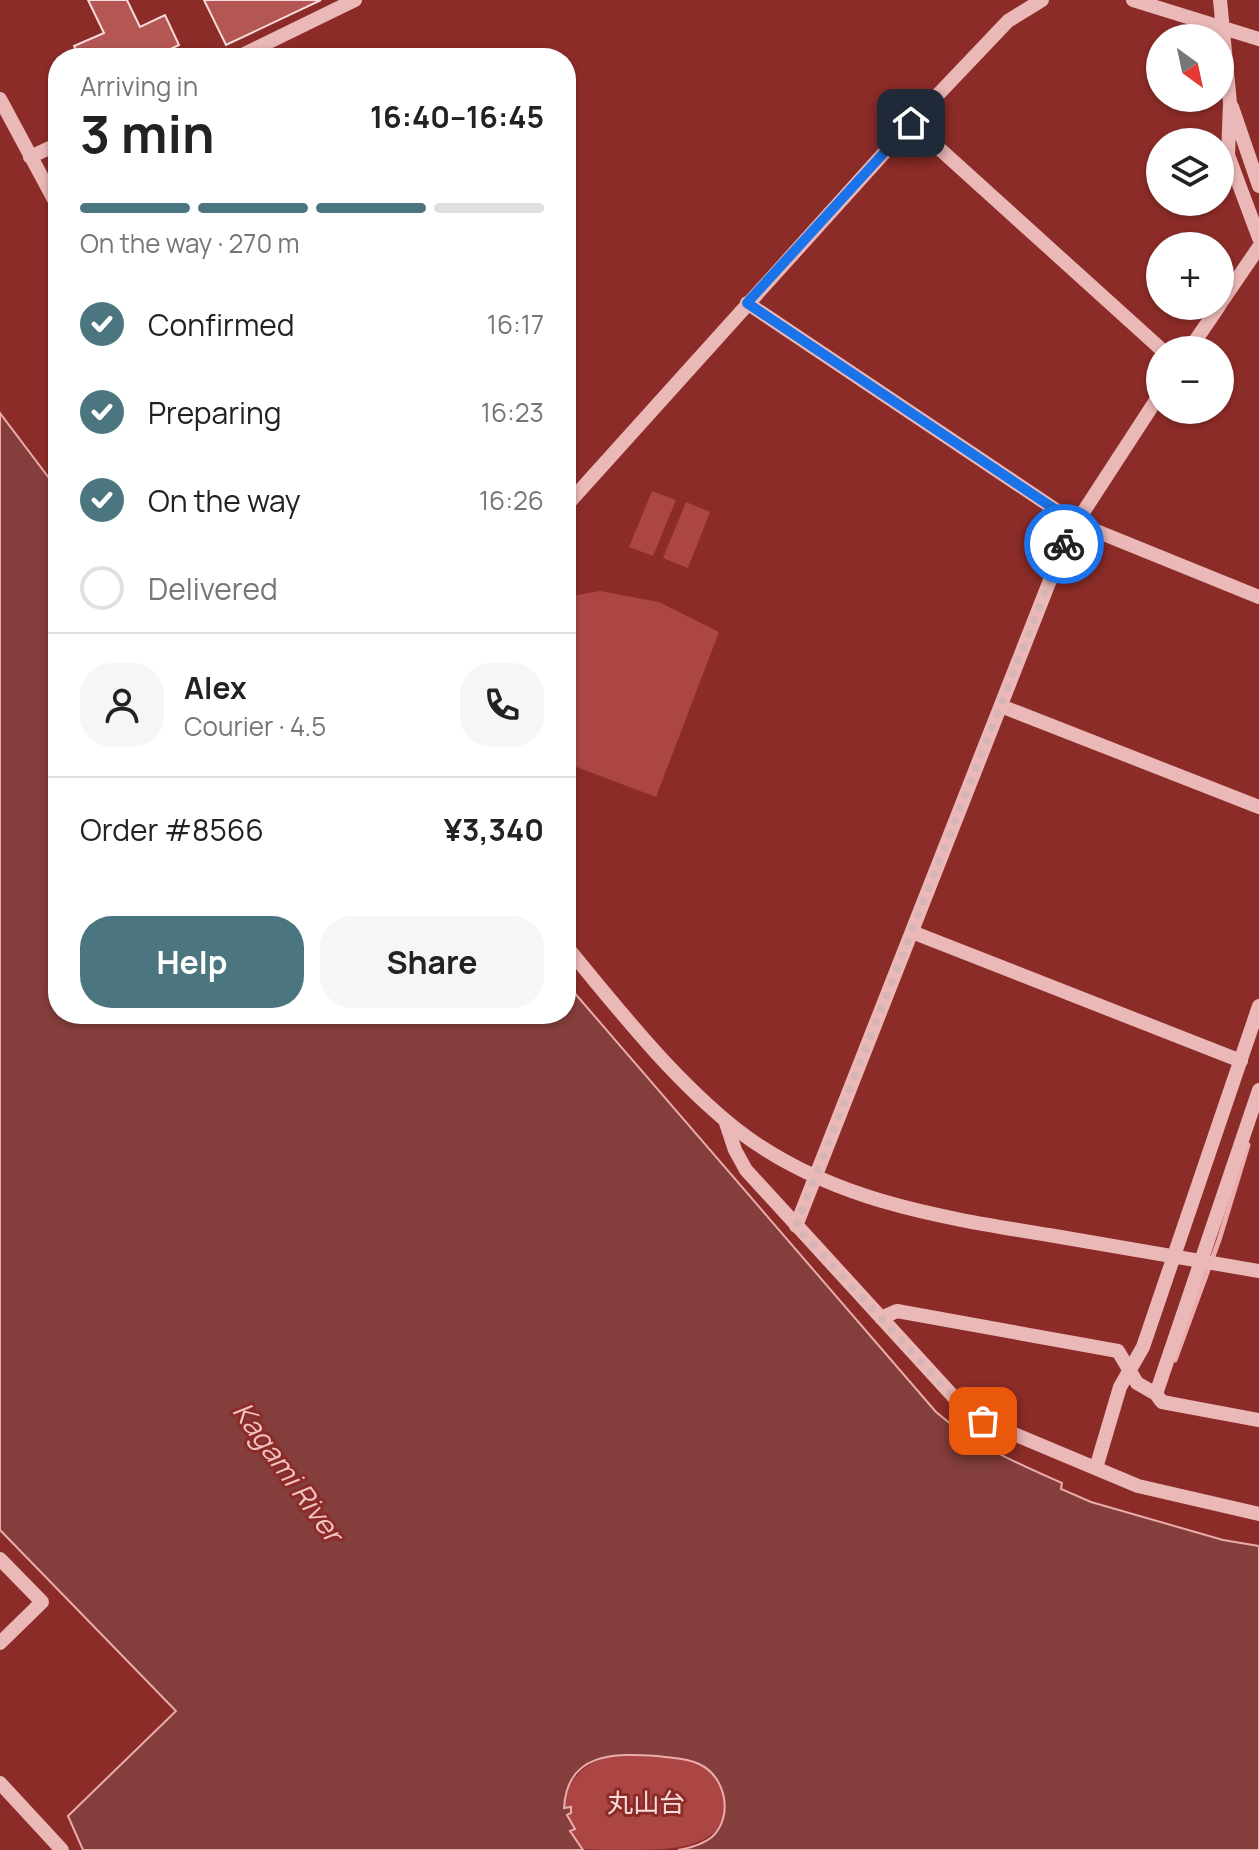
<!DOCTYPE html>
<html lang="en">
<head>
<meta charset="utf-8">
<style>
  :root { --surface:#fff; --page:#f6f6f6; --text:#222; --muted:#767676; --line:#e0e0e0; --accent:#4b767f }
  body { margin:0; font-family:Manrope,"Noto Sans JP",sans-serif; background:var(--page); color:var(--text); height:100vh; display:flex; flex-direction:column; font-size:30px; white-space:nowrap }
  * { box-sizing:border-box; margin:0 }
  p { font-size:26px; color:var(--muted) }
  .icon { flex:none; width:44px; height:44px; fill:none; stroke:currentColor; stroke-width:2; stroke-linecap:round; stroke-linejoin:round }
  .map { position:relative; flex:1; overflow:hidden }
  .sheet { position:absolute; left:48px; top:48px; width:528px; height:976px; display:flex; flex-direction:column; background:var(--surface); border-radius:32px; box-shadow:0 2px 6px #0004 }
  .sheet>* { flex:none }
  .needle { width:52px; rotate:147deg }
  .buttons { position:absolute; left:1146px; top:24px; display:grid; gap:16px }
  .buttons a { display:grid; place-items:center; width:88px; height:88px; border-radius:50%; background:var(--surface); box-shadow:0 2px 6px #0004; font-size:40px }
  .pin { position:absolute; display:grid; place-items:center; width:68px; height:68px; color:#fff; margin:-34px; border-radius:16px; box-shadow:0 4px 12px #0006 }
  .courier { position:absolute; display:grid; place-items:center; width:80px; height:80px; margin:-40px; border:6px solid #1a73e8; border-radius:50%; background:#fff; color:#222; box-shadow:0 2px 10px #0007 }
  .overview em { font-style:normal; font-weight:700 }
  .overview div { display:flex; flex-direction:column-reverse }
  .overview { display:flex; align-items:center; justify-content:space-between; height:136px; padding:0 32px }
  h1 { font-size:52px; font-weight:700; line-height:60px }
  .bar { display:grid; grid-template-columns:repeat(4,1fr); gap:12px 8px; align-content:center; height:96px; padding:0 32px }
  .bar i { height:10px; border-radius:6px; background:var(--line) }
  .bar .current { background:var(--accent) }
  .bar p { grid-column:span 4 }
  .line { display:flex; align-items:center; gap:20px; padding:0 32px; border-top:2px solid var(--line) }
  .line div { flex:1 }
  .round { display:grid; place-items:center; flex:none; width:84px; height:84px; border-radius:32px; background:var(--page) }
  ol { padding:0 32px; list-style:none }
  li { display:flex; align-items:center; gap:24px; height:88px }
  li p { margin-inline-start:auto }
  li .icon { padding:8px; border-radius:50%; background:var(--accent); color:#fff; stroke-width:4 }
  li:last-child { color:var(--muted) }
  li i { width:44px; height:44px; border:4px solid var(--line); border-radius:50% }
  .action { display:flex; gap:16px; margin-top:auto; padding:16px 32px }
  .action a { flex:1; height:92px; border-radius:32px; background:var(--accent); color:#fff; font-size:32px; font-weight:700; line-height:92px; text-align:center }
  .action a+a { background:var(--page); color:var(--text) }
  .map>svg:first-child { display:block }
</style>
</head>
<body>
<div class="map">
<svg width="1259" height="1850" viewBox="0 0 1259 1850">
  <rect width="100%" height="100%" fill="#8c2c28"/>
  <path fill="#ac4644" d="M652,491L676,500L653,556L629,547Z
    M686,502L710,512L688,568L663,558Z
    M600,591L659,602L719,632L656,797L566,763V597Z
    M620,1753C645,1755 677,1754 699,1764C712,1769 721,1784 724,1797C733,1850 667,1850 630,1850C614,1850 596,1850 581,1849C547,1807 569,1762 620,1753Z"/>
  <path fill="#843e3b" stroke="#eaacac" stroke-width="2" d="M0,413L58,490V1014H566V983L936,1412C974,1445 1017,1463 1062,1483L1061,1489L1091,1502L1223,1540L1259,1546V1850H678C690,1848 702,1845 712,1837C734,1817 726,1776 699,1764C687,1758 670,1758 657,1756C615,1753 567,1752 564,1808L571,1807V1813L567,1815L575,1829L570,1831L583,1850H83L68,1816L176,1711L0,1530Z"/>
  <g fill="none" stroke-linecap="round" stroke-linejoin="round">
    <path stroke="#eaacac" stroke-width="5" d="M1175,1360L1219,1240L1248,1145"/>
  </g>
  <path fill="#b45754" stroke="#f8dcdb" stroke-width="2" d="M88,0H127L140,27L165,15L179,45L152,58H80L74,46L104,33Z
    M204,0H321L226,45Z"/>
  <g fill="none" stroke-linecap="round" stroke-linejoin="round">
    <path stroke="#eab8b7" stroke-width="14" d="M1133,0L1259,39
      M1220,0L1230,103L1228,155L1259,238
      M236,58L355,0
      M0,99L58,207
      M1232,107L1259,186
      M911,123L1162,350
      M30,157L58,144
      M747,303L1074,522L1259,597
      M1220,304L1259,247
      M1189,350L1219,306
      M566,506L911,123L1008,21L1042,0
      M1001,706L1259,807
      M912,932L1241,1061
      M566,946C619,1010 671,1077 736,1129C827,1200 938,1217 1049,1235C1119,1247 1189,1259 1259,1271
      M725,1120L735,1150L746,1170L962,1406L983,1421L1138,1486L1259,1514
      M796,1226L1067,537L1160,394
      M881,1318L897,1311L1118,1351L1137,1383L1156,1394L1162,1402L1259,1420
      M1156,1394L1259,1090
      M1096,1468L1120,1387L1143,1347L1259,1006
      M0,1559L42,1602L0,1643
      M0,1783L62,1850"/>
  </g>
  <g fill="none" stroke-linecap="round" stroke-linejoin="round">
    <path stroke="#d7b5b4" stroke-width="8" stroke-dasharray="0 14.4" d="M983,1421L962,1406L796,1226L1064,544"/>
    <path stroke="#1a73e8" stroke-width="10" d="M911,123L747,303L1074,522L1064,544"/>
  </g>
  <g text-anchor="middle" stroke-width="6" stroke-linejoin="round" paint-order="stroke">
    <g font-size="26" fill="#f8dcdb" stroke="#8c2c28">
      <text x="646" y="1812">丸山台</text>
    </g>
    <g font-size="28" font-style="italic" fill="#f1c4c3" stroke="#8c2c28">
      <text transform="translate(288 1472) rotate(54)" y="10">Kagami River</text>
    </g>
  </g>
</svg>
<div class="buttons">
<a><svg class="needle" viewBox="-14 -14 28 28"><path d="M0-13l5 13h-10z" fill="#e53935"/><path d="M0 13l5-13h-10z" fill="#767676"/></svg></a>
<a><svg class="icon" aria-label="layers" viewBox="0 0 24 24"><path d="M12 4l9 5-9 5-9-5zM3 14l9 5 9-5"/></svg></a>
<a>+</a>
<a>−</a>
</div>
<div class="pin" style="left:983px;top:1421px;background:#ea580c"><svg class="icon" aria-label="bag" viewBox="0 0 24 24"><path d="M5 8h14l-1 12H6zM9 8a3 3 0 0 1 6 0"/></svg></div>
<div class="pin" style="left:911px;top:123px;background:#1f2937"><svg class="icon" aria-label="home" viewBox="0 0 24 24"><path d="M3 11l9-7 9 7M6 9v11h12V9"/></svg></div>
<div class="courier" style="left:1064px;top:544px"><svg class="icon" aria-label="bike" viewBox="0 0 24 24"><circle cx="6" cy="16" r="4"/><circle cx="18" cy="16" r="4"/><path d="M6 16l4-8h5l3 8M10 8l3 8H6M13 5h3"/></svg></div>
<section class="sheet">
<div class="overview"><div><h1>3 min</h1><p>Arriving in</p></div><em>16:40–16:45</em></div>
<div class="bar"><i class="current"></i><i class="current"></i><i class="current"></i><i></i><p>On the way · 270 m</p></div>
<ol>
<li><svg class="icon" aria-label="check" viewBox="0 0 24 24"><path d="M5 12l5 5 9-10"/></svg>Confirmed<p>16:17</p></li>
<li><svg class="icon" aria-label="check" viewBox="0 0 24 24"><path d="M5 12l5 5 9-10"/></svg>Preparing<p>16:23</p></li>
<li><svg class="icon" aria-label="check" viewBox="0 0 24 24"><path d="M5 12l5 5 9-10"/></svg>On the way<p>16:26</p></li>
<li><i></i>Delivered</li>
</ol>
<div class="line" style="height:144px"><a class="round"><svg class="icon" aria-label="person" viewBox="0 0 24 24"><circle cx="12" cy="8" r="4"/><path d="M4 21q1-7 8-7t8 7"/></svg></a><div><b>Alex</b><p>Courier · 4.5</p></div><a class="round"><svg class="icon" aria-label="phone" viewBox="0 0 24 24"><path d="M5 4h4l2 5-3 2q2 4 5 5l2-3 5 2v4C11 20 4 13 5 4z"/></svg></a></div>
<div class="line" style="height:104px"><div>Order #8566</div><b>¥3,340</b></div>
<div class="action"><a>Help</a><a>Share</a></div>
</section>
</div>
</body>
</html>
